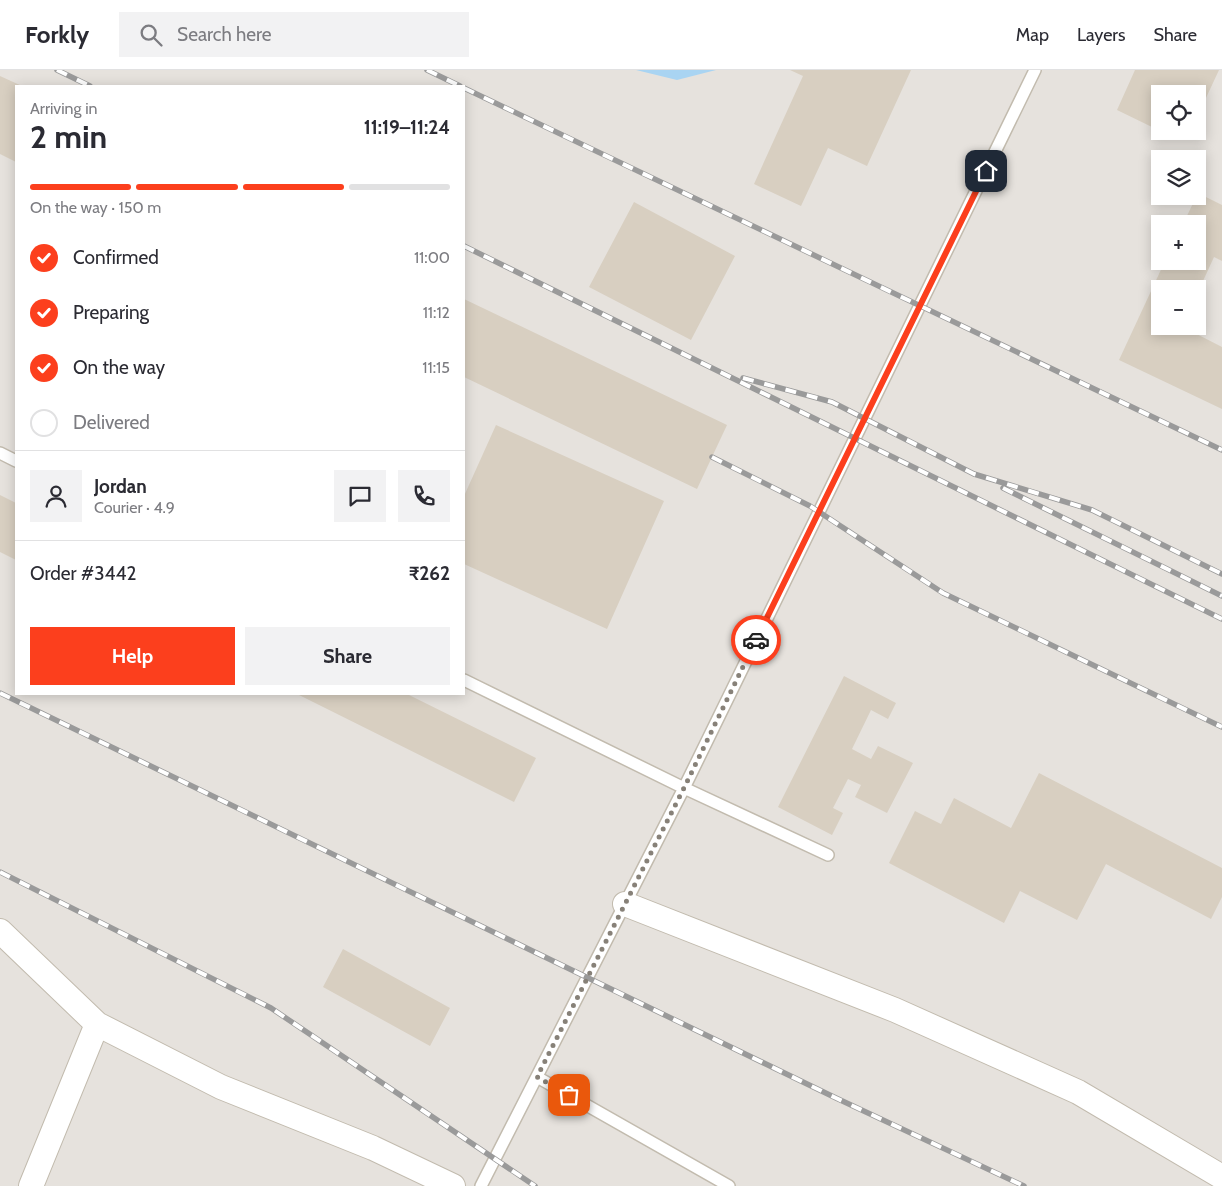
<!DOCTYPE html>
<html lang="en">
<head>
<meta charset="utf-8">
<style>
  :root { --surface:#fff; --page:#f2f2f3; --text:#2b2b33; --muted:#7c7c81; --line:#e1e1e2; --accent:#fc3f1d }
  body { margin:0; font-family:Cabin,sans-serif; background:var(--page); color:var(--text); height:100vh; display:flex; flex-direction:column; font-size:19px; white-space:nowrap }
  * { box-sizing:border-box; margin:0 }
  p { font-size:16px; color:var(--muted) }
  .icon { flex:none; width:28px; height:28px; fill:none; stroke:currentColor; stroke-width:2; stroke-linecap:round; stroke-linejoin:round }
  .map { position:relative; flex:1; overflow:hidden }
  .side { position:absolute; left:15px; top:15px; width:450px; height:610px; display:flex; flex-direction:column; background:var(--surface); border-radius:0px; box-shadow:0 2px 12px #0003 }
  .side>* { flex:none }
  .tools { position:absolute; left:1151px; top:15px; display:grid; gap:10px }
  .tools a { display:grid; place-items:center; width:55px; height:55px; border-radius:0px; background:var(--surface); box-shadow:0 2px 12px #0003; font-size:25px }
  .pin { position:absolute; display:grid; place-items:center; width:42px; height:42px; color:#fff; margin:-21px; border-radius:10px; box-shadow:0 2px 8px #0006 }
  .courier { position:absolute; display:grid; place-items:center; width:50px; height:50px; margin:-25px; border:4px solid #fc3f1d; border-radius:50%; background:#fff; color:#222; box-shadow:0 1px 6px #0007 }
  .headline em { font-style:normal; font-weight:700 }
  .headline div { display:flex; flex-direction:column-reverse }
  .headline { display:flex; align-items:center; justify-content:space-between; height:85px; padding:0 15px }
  h1 { font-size:32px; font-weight:700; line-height:38px }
  .bar { display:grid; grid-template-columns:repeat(4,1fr); gap:8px 5px; align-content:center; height:60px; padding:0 15px }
  .bar i { height:6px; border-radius:4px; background:var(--line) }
  .bar .active { background:var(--accent) }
  .bar p { grid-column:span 4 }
  .line { display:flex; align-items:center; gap:12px; padding:0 15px; border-top:1px solid var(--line) }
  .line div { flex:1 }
  .round { display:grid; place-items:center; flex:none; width:52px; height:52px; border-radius:0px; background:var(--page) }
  ol { padding:0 15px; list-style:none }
  li { display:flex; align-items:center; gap:15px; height:55px }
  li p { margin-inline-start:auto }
  li .icon { padding:5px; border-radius:50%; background:var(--accent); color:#fff; stroke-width:4 }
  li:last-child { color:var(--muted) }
  li i { width:28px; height:28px; border:2px solid var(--line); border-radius:50% }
  .action { display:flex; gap:10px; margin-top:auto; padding:10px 15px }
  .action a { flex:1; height:58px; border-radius:0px; background:var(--accent); color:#fff; font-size:20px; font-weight:700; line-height:58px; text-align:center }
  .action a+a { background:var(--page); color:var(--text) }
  header { display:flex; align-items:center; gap:30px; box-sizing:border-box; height:70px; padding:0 25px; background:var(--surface); border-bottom:1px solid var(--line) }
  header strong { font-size:24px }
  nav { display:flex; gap:28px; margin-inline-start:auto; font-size:18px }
  .search { width:350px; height:45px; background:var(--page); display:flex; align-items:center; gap:12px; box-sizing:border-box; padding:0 18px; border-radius:0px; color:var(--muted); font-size:19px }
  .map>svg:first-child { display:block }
</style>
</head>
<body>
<header>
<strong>Forkly</strong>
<div class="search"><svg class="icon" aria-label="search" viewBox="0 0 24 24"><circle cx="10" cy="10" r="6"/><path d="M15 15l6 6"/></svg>Search here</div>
<nav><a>Map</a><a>Layers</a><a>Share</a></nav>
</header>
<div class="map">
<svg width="1222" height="1116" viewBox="0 0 1222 1116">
  <rect width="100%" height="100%" fill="#f6f3ec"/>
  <path fill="#e6e2dd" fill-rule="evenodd" d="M0,0H1222V1116H0ZM16,16H464V624H16ZM1160,24H1198V61H1160ZM1160,89H1198V126H1160ZM1160,154H1198V191H1160ZM1160,219H1198V256H1160Z"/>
  <path fill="#a9d4f2" d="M636,0H716L677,10Z"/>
  <path fill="#d8cfc1" d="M790,0H911L867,96L828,78L801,136L754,114L803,6Z
    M1135,0H1219L1198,45V24H1160V50L1158,49L1154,58L1117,40Z
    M0,6L22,16H16V92L0,84Z
    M1198,123L1222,135V191L1214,187L1198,222V219H1160V256H1181L1222,277V339L1119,290L1165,191H1198V154H1183Z
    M634,132L735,186L691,270L589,217Z
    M464,229L727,355L697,419L464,307Z
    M496,355L664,431L607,559L464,494V426Z
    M0,425L16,433V490L0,482Z
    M844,606L896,633L888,649L871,640L852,679L871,689L878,676L913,693L887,743L855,727L861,715L848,709L833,738L843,743L832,765L778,737Z
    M297,624H407L536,688L514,732Z
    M1039,703L1222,798V827L1211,849L1106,794L1077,850L1020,821L1004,853L889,793L915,741L941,754L954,728L1011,758Z
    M343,879L450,938L430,976L323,917Z"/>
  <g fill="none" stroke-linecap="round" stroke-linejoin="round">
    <defs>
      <path id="lane" d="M0,383L16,391
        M464,610L684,718L828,785
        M537,1007L729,1116
        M481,1116L684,718L1035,0"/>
      <path id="street" d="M625,834L895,940L1078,1022L1222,1107
        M0,861L97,954L221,1017L373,1078L453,1116
        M31,1116L97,954"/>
    </defs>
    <use href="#lane" stroke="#c2bbae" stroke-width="14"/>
    <use href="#street" stroke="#c2bbae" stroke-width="26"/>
    <use href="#lane" stroke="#fff" stroke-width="11"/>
    <use href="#street" stroke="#fff" stroke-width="24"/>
    <defs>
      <path id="rail" d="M57,0L90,16
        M427,0L460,16
        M464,18L1222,380
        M464,176L1222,549
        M743,308L832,332L974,404L1092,440L1222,504
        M712,387L810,436L943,523L1222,657
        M1003,418L1222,526
        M0,623L836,1028L1024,1116
        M0,802L271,938L535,1116"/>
    </defs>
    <use href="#rail" stroke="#9a9a9a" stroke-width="5.5"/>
    <use href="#rail" stroke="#fff" stroke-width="4" stroke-dasharray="11" stroke-linecap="butt"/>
  </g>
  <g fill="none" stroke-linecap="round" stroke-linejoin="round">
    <path stroke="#878178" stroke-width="5" stroke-dasharray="0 9" d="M569,1025L537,1007L684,718L756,570"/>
    <path stroke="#fc3f1d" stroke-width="6" d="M756,570L986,101"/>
  </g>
</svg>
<div class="tools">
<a><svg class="icon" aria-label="locate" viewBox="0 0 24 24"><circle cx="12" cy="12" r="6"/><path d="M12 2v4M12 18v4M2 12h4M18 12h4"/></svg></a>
<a><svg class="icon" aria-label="layers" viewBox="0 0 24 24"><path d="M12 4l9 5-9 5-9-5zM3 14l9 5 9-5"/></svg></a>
<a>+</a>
<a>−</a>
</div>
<div class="pin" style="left:569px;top:1025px;background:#ea580c"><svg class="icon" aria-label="bag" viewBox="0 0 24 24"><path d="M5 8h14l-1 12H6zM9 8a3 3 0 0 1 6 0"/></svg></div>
<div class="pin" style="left:986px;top:101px;background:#1f2937"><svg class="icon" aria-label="home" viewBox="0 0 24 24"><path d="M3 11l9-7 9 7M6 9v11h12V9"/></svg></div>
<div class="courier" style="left:756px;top:570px"><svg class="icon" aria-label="car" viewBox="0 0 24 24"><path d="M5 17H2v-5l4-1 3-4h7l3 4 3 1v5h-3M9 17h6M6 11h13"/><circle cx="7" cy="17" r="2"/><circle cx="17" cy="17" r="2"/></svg></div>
<section class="side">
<div class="headline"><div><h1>2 min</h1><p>Arriving in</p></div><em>11:19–11:24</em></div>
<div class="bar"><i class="active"></i><i class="active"></i><i class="active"></i><i></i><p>On the way · 150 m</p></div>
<ol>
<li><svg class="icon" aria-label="check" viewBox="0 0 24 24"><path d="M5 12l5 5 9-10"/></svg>Confirmed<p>11:00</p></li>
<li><svg class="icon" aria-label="check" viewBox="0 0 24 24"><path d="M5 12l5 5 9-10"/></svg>Preparing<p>11:12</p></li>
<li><svg class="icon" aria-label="check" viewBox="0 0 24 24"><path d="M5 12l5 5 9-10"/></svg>On the way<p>11:15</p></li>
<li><i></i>Delivered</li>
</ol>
<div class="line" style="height:90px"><a class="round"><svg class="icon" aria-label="person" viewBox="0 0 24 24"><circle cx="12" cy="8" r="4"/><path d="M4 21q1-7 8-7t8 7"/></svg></a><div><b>Jordan</b><p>Courier · 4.9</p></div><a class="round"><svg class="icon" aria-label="chat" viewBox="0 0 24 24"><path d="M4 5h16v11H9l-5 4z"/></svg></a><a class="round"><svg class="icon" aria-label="phone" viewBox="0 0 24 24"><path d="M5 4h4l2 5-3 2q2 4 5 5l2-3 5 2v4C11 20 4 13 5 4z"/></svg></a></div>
<div class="line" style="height:65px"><div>Order #3442</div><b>₹262</b></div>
<div class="action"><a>Help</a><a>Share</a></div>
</section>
</div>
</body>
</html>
